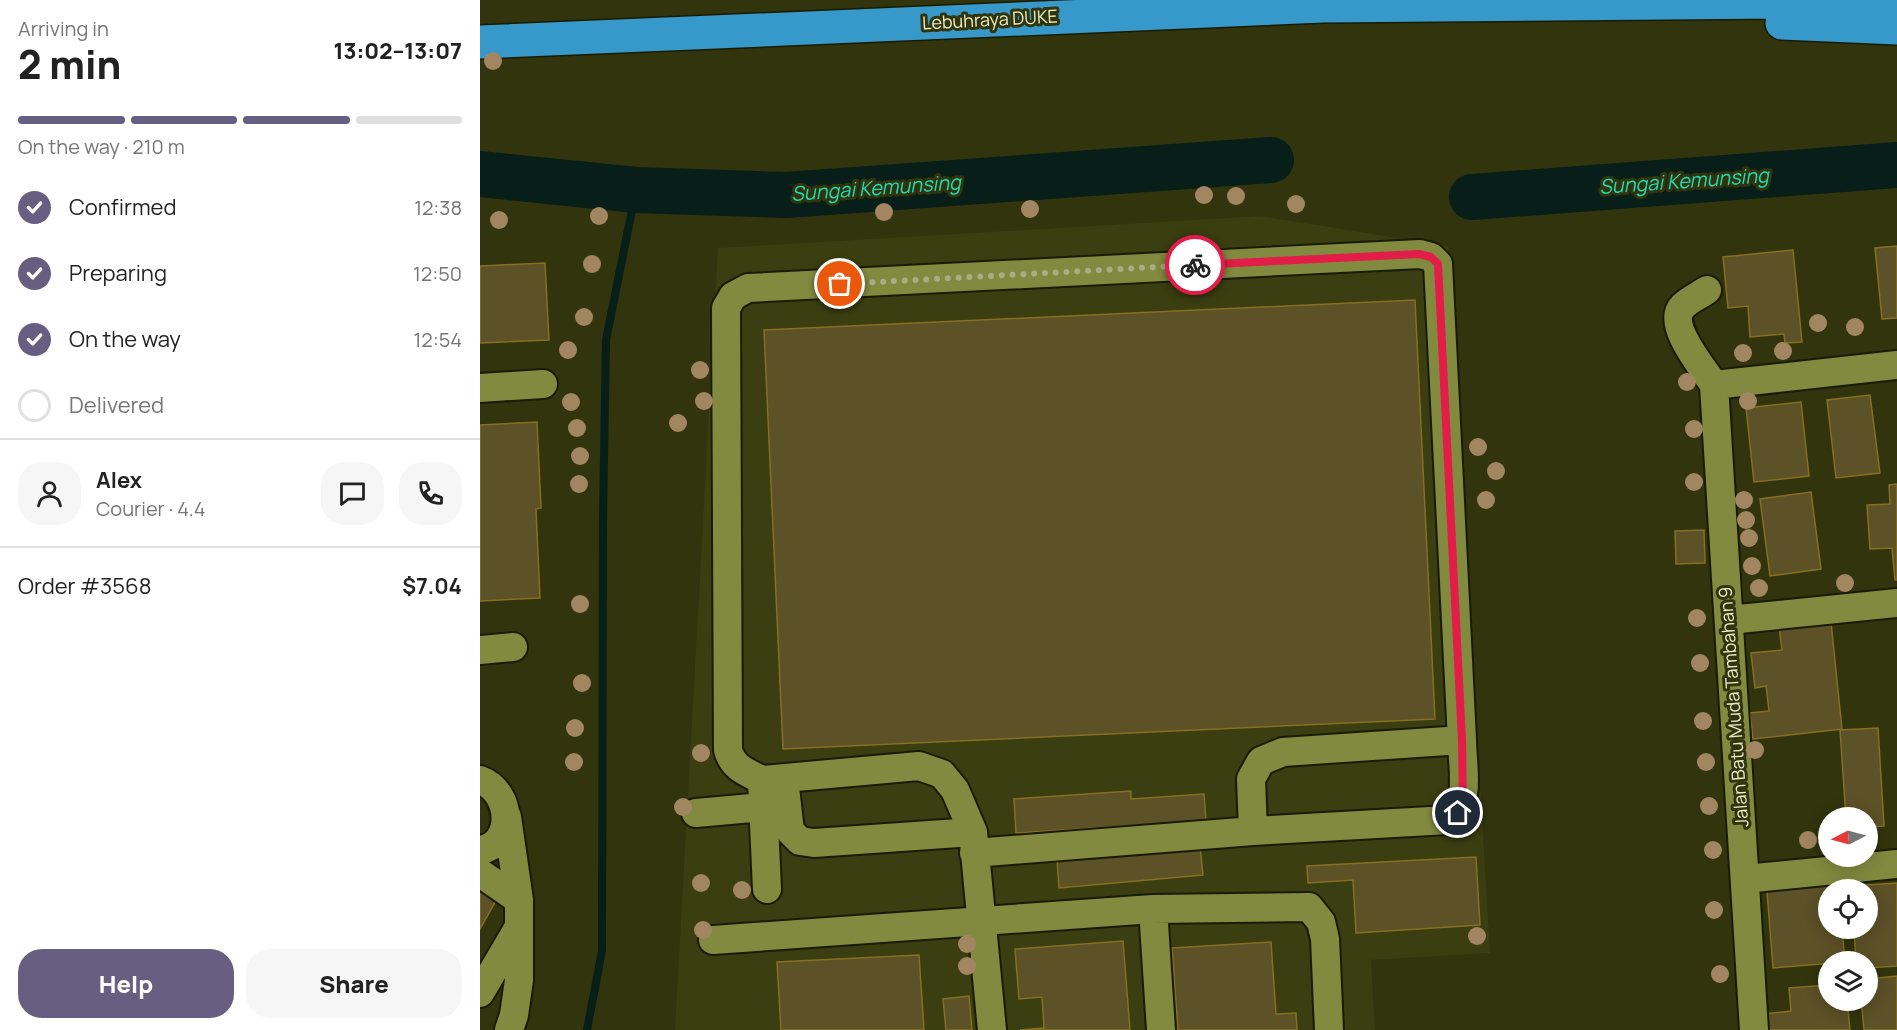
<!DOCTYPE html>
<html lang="en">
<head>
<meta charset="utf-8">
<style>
  :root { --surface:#fff; --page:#f6f6f6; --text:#222; --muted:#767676; --line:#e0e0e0; --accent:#675f81 }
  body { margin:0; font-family:Manrope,sans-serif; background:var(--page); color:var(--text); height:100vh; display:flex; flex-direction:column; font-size:22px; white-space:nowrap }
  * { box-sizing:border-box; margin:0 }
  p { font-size:20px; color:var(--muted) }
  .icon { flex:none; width:33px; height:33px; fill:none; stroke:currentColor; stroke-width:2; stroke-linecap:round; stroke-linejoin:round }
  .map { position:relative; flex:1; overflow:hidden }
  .sheet { display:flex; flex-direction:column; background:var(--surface); width:480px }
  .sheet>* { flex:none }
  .needle { width:39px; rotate:264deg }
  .controls { position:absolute; left:1338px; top:807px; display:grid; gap:12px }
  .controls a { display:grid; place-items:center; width:60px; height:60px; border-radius:50%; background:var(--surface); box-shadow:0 3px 15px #0003; font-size:30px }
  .pin { position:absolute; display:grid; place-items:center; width:51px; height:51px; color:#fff; margin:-26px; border:3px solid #fff; border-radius:50%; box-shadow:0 2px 6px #0007 }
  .courier { position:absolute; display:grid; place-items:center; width:60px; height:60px; margin:-30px; border:4px solid #e11d48; border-radius:50%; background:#fff; color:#222; box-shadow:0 2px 8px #0007 }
  .overview em { font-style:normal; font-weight:800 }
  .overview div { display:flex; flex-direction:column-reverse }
  .overview { display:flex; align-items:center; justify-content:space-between; height:102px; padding:0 18px }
  h1 { font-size:39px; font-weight:800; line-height:45px }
  .bar { display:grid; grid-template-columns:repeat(4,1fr); gap:9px 6px; align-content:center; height:72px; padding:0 18px }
  .bar i { height:8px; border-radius:4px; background:var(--line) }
  .bar .selected { background:var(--accent) }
  .bar p { grid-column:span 4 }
  .line { display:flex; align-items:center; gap:15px; padding:0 18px; border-top:2px solid var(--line) }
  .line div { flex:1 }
  .round { display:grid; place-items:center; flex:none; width:63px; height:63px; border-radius:24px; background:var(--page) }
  ol { padding:0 18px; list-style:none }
  li { display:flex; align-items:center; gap:18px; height:66px }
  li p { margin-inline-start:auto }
  li .icon { padding:6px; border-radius:50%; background:var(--accent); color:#fff; stroke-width:4 }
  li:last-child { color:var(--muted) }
  li i { width:33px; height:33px; border:3px solid var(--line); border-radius:50% }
  .cta { display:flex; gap:12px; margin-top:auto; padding:12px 18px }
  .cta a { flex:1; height:69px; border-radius:24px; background:var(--accent); color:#fff; font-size:24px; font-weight:800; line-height:69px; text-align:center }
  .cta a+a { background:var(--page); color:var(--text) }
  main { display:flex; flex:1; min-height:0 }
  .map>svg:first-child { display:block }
</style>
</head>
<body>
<main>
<section class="sheet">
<div class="overview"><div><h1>2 min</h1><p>Arriving in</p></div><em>13:02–13:07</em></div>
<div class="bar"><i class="selected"></i><i class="selected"></i><i class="selected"></i><i></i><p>On the way · 210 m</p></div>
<ol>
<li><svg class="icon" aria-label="check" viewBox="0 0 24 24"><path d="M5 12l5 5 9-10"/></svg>Confirmed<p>12:38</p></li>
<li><svg class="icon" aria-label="check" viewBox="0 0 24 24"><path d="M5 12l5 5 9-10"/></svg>Preparing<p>12:50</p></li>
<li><svg class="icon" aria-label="check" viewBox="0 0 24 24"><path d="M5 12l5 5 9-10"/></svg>On the way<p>12:54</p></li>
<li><i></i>Delivered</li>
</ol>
<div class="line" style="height:108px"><a class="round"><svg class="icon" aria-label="person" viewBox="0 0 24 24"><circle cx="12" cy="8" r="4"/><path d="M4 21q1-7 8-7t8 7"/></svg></a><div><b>Alex</b><p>Courier · 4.4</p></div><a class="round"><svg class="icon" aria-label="chat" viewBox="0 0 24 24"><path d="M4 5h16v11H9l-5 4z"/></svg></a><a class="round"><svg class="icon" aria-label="phone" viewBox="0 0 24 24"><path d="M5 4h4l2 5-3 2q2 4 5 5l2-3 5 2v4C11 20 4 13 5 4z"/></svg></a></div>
<div class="line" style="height:78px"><div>Order #3568</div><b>$7.04</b></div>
<div class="cta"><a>Help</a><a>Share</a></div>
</section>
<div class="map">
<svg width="1417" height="1030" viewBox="0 0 1417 1030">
  <rect width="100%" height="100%" fill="#31340c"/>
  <path fill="#3a3e10" d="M780,216L968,246L1010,953L891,960L895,1030H195L238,248Z"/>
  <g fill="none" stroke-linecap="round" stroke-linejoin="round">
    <path stroke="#081e19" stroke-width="8" d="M107,1030L122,951L123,518L126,340L156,190"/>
    <path stroke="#081e19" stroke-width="46" d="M0,174L156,190L306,195L791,160
      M992,197L1417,165"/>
  </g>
  <path fill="#5c5127" stroke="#857021" stroke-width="1.5" d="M1417,246V318L1402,319L1395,248Z
    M1313,250L1322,342L1305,343L1304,334L1270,337L1268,306L1248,308L1243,257Z
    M65,263L69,340L0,343V266Z
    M935,300L955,719L303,749L284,330Z
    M1390,395L1400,473L1356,478L1347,400Z
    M1321,402L1329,476L1274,482L1266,408Z
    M57,422L61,508L56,509L60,598L0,601V425Z
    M1417,484V580H1415L1412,548L1390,549L1387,505L1410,504L1409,485Z
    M1331,492L1341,569L1290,576L1280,499Z
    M1224,530L1225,563L1196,564L1195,531Z
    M1351,622L1362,729L1273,739L1270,713L1289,711L1286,686L1275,688L1271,653L1302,650L1299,627Z
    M1398,728L1404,826L1388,827V818H1366L1360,730Z
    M651,791V799L724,794L726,821L536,833L534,799Z
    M720,846L723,875L579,888L577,859Z
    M996,857L1000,925L876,933L873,880L828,883L827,866Z
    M1358,874L1359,890H1348V928H1362L1365,962L1293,968L1286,879Z
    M0,876L22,890L0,929Z
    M1417,883V966L1388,968V962H1376L1374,928H1388V890H1371V886Z
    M643,941L650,1030H540L564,1028L562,997L539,999L535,949Z
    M791,942L796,1014L816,1013L817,1030H698L692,948Z
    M439,955L444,1030H301L297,962Z
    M1417,976V1030H1384L1381,1000H1388V979Z
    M1348,985V1000H1367L1370,1030H1284L1283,1014L1311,1011L1309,988Z
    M489,996L492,1030H466L463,999Z"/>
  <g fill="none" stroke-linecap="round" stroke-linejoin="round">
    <defs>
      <path id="minor" d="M1227,290C1220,295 1210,299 1203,306C1185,324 1224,369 1234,385L1274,1030
        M1234,385L1417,365
        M0,388L63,384
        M1249,620L1417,603
        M0,650L33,647
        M304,779L310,831L320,841L334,843L493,832
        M0,780C33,792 35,845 0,850
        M282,780L287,889
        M216,813L283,807
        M27,817L39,900V980L34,1015L29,1030
        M773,831L771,779L781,761L803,752L982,740
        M494,853L773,831L968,820C992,804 982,766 982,740L958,264L951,257L940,254L268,288L253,296L246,308L248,750C253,768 266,772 282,780L439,766L462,774L475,790L493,832L512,1030
        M0,873L39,900
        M1265,879L1417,864
        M673,909L681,1030
        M233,940L673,909L829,907L841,922L845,939L849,1030
        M0,993L37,930"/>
      <path id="highway" d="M1302,23L1417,28
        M0,42L843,6L1417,1"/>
    </defs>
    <use href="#minor" stroke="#191b04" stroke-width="32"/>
    <use href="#highway" stroke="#191b04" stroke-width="36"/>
    <use href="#minor" stroke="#828a3f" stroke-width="28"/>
    <use href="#highway" stroke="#3799c9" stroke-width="33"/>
  </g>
  <g fill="#a28662">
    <circle cx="13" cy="61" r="9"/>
    <circle cx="724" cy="195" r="9"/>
    <circle cx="756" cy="196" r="9"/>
    <circle cx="816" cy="204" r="9"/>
    <circle cx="550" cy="209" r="9"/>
    <circle cx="404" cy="212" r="9"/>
    <circle cx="119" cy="216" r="9"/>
    <circle cx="19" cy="220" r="9"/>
    <circle cx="112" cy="264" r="9"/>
    <circle cx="104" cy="317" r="9"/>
    <circle cx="1338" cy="323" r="9"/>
    <circle cx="1375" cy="327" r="9"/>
    <circle cx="88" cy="350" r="9"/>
    <circle cx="1303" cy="351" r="9"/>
    <circle cx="1263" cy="353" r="9"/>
    <circle cx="220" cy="370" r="9"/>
    <circle cx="1207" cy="382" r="9"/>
    <circle cx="224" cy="401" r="9"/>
    <circle cx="1268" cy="401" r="9"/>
    <circle cx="91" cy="402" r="9"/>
    <circle cx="198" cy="423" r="9"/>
    <circle cx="97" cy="428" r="9"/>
    <circle cx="1214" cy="429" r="9"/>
    <circle cx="998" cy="447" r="9"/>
    <circle cx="100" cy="456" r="9"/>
    <circle cx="1016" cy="471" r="9"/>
    <circle cx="1214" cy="482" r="9"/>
    <circle cx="99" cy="484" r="9"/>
    <circle cx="1006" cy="500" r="9"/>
    <circle cx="1264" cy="500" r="9"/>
    <circle cx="1266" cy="520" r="9"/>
    <circle cx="1269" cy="538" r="9"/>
    <circle cx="1272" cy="566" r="9"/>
    <circle cx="1365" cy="583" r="9"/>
    <circle cx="1279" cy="588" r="9"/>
    <circle cx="100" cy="604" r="9"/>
    <circle cx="1217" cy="618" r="9"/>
    <circle cx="1220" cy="663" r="9"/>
    <circle cx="102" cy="683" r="9"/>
    <circle cx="1223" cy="721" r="9"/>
    <circle cx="95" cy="728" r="9"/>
    <circle cx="1275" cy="750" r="9"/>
    <circle cx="221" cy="753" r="9"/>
    <circle cx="94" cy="762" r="9"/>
    <circle cx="1226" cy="762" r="9"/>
    <circle cx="1229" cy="806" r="9"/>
    <circle cx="203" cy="807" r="9"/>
    <circle cx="1328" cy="840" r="9"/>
    <circle cx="1233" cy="850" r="9"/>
    <circle cx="221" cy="883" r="9"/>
    <circle cx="262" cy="890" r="9"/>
    <circle cx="1234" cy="910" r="9"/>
    <circle cx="223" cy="930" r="9"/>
    <circle cx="997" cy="936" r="9"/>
    <circle cx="487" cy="944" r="9"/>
    <circle cx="487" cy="966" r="9"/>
    <circle cx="1240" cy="974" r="9"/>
  </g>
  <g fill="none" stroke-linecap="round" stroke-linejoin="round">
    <path stroke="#a8ad86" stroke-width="6" stroke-dasharray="0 10.8" d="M360,284L715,265"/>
    <path stroke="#e11d48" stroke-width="8" d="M715,265L939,254L951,257L958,264L982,740L983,803L978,813"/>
  </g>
  <g text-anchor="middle" stroke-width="6" stroke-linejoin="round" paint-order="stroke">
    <g font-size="18" fill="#e8eec8" stroke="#31340c">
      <text transform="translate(510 20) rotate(-3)" y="6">Lebuhraya DUKE</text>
      <text transform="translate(1254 707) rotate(-94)" y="6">Jalan Batu Muda Tambahan 9</text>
    </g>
    <g font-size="20" font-style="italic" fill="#1cddb8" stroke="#31340c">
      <text transform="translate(1204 181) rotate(-4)" y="7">Sungai Kemunsing</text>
      <text transform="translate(396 188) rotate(-4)" y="7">Sungai Kemunsing</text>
    </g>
  </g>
</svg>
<div class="controls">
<a><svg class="needle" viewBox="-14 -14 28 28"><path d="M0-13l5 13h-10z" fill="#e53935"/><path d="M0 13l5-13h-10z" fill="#767676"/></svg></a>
<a><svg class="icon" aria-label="locate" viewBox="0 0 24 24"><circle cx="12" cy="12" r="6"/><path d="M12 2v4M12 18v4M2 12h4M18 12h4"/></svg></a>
<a><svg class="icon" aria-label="layers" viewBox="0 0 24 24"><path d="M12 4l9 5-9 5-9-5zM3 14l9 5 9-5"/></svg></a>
</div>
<div class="pin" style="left:360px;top:284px;background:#ea580c"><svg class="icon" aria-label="bag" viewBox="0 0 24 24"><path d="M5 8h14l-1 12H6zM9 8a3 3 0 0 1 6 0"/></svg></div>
<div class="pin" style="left:978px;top:813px;background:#1f2937"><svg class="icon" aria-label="home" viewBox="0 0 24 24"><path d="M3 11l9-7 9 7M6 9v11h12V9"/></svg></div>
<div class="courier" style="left:715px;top:265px"><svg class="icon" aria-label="bike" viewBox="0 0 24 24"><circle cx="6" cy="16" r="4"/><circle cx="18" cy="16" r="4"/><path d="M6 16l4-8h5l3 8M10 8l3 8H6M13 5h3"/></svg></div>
</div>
</main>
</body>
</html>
